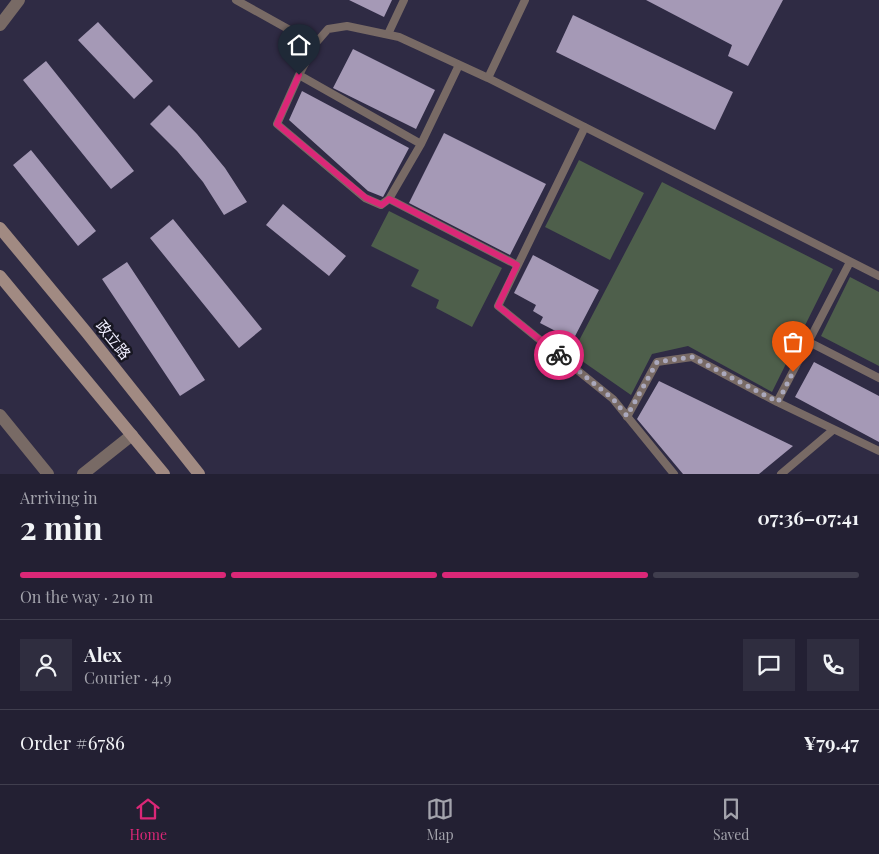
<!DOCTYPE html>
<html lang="en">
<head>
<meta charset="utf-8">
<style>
  :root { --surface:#232033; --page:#2f2d3f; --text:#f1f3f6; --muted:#a3a3ac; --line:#403e4e; --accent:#db2777 }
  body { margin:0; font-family:"Playfair Display","Noto Sans SC",serif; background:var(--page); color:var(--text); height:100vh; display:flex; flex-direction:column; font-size:19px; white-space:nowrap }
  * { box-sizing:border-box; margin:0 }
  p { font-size:16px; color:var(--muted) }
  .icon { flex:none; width:28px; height:28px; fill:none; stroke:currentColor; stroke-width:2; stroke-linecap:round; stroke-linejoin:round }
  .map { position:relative; height:474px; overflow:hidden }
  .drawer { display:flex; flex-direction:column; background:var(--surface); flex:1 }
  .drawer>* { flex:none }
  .pin { position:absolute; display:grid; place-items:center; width:42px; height:42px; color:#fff; margin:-51px -21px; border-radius:50% 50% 50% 0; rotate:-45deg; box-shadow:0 0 5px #0007 }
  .pin .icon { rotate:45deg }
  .courier { position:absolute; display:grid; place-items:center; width:50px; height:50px; margin:-25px; border:4px solid #db2777; border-radius:50%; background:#fff; color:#222; box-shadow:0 1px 6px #0007 }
  .overview em { font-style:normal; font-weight:700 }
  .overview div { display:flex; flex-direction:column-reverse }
  .overview { display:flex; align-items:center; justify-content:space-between; height:85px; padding:0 20px }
  h1 { font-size:32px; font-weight:700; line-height:38px }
  .bar { display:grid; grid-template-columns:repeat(4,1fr); gap:8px 5px; align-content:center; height:60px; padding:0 20px }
  .bar i { height:6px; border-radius:4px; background:var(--line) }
  .bar .current { background:var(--accent) }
  .bar p { grid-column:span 4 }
  .line { display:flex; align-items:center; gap:12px; padding:0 20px; border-top:1px solid var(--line) }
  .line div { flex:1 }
  .round { display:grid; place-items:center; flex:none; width:52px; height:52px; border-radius:0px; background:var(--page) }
  .menu { display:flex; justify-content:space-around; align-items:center; height:70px; border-top:1px solid var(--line); background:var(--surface); font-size:14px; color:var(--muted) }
  .menu a { display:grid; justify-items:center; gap:2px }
  .menu .current { color:var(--accent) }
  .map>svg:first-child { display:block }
</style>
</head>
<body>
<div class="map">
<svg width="879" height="474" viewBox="0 0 879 474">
  <rect width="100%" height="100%" fill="#2f2b44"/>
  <path fill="#4e5f4b" d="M579,160L644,193L610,260L545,227Z
    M662,182L833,269L772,392L688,346L652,354L631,395L572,354Z
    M389,211L502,268L472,327L436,308L439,300L411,286L419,270L371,246Z
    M850,277L879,292V366L821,336Z"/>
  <path fill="#a599b6" d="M349,0H392L384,17Z
    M646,0H783L748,66L728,56L732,45Z
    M573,15L733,92L715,130L556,52Z
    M98,22L153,81L134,99L78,40Z
    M353,49L435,90L416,129L333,88Z
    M46,61L134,171L111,189L23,80Z
    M302,91L409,148L383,197L368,191L289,120Z
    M169,105L197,134L225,168L247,202L224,215L203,182L177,151L150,124Z
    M444,133L546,184L510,255L409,203Z
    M31,150L96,231L78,246L13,165Z
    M283,204L346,256L329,276L266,225Z
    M173,219L262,329L239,348L150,238Z
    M533,255L599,290L573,340L540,323L543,317L533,311L536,305L514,293Z
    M127,262L205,380L180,396L102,279Z
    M814,362L879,396V442L795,397Z
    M659,381L793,446L759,474H683L637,419Z"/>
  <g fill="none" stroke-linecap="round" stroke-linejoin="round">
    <path stroke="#786a65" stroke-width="8" d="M236,0L315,44
      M388,34L404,0
      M299,75L421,144
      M488,78L525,0
      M585,127L498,306L613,399L674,474
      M389,199L421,144L459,65
      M850,262L777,402L879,451
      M517,265L389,199L381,205L365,198L277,124L299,75L315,44L328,29L347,26L399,37L488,78L879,276
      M809,342L879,378
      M627,417L657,362L692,357L777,402
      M781,474L833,430"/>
    <path stroke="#786a65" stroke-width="12" d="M0,415L48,474
      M83,474L132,435"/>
    <path stroke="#786a65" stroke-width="12" d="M0,25L19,0"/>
    <path stroke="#a18a82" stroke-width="12" d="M0,228L87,333L199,474
      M0,276L164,474"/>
  </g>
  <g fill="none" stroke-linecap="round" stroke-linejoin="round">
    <path stroke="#aaa8bc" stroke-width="5" stroke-dasharray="0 9" d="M559,355L613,399L627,416L657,362L692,357L778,402L793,372"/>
    <path stroke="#db2777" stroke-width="6" d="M299,75L277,124L366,198L382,205L389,199L517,265L498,306L559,355"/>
  </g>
  <g text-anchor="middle" stroke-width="5" stroke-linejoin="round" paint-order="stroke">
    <g font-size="15" fill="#edebfc" stroke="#171621">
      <text transform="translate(113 340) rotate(51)" y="5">政立路</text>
    </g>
  </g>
</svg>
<div class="pin" style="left:793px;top:372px;background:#ea580c"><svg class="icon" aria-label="bag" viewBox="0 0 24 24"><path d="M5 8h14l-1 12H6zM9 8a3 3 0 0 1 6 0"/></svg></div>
<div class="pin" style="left:299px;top:75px;background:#1f2937"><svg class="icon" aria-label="home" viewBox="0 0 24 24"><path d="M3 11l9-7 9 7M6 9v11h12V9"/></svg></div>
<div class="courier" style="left:559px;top:355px"><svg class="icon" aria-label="bike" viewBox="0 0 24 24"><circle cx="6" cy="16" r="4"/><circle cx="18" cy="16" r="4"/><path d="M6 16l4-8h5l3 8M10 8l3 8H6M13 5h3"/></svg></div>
</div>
<section class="drawer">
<div class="overview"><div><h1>2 min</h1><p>Arriving in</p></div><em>07:36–07:41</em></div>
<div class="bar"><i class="current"></i><i class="current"></i><i class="current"></i><i></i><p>On the way · 210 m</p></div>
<div class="line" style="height:90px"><a class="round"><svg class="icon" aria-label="person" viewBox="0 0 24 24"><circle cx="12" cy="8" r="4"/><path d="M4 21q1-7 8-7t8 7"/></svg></a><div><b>Alex</b><p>Courier · 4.9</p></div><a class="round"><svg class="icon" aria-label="chat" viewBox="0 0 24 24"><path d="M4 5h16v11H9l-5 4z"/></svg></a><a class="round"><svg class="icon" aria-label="phone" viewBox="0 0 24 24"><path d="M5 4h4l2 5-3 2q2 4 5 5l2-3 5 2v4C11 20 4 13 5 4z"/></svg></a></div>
<div class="line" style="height:65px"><div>Order #6786</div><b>¥79.47</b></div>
</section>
<nav class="menu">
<a class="current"><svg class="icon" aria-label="home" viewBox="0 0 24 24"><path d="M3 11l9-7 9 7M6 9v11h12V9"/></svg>Home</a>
<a><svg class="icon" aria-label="map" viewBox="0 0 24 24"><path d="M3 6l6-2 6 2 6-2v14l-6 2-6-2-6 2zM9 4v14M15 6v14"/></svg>Map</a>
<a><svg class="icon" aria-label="saved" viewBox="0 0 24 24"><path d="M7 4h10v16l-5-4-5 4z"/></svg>Saved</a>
</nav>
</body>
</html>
